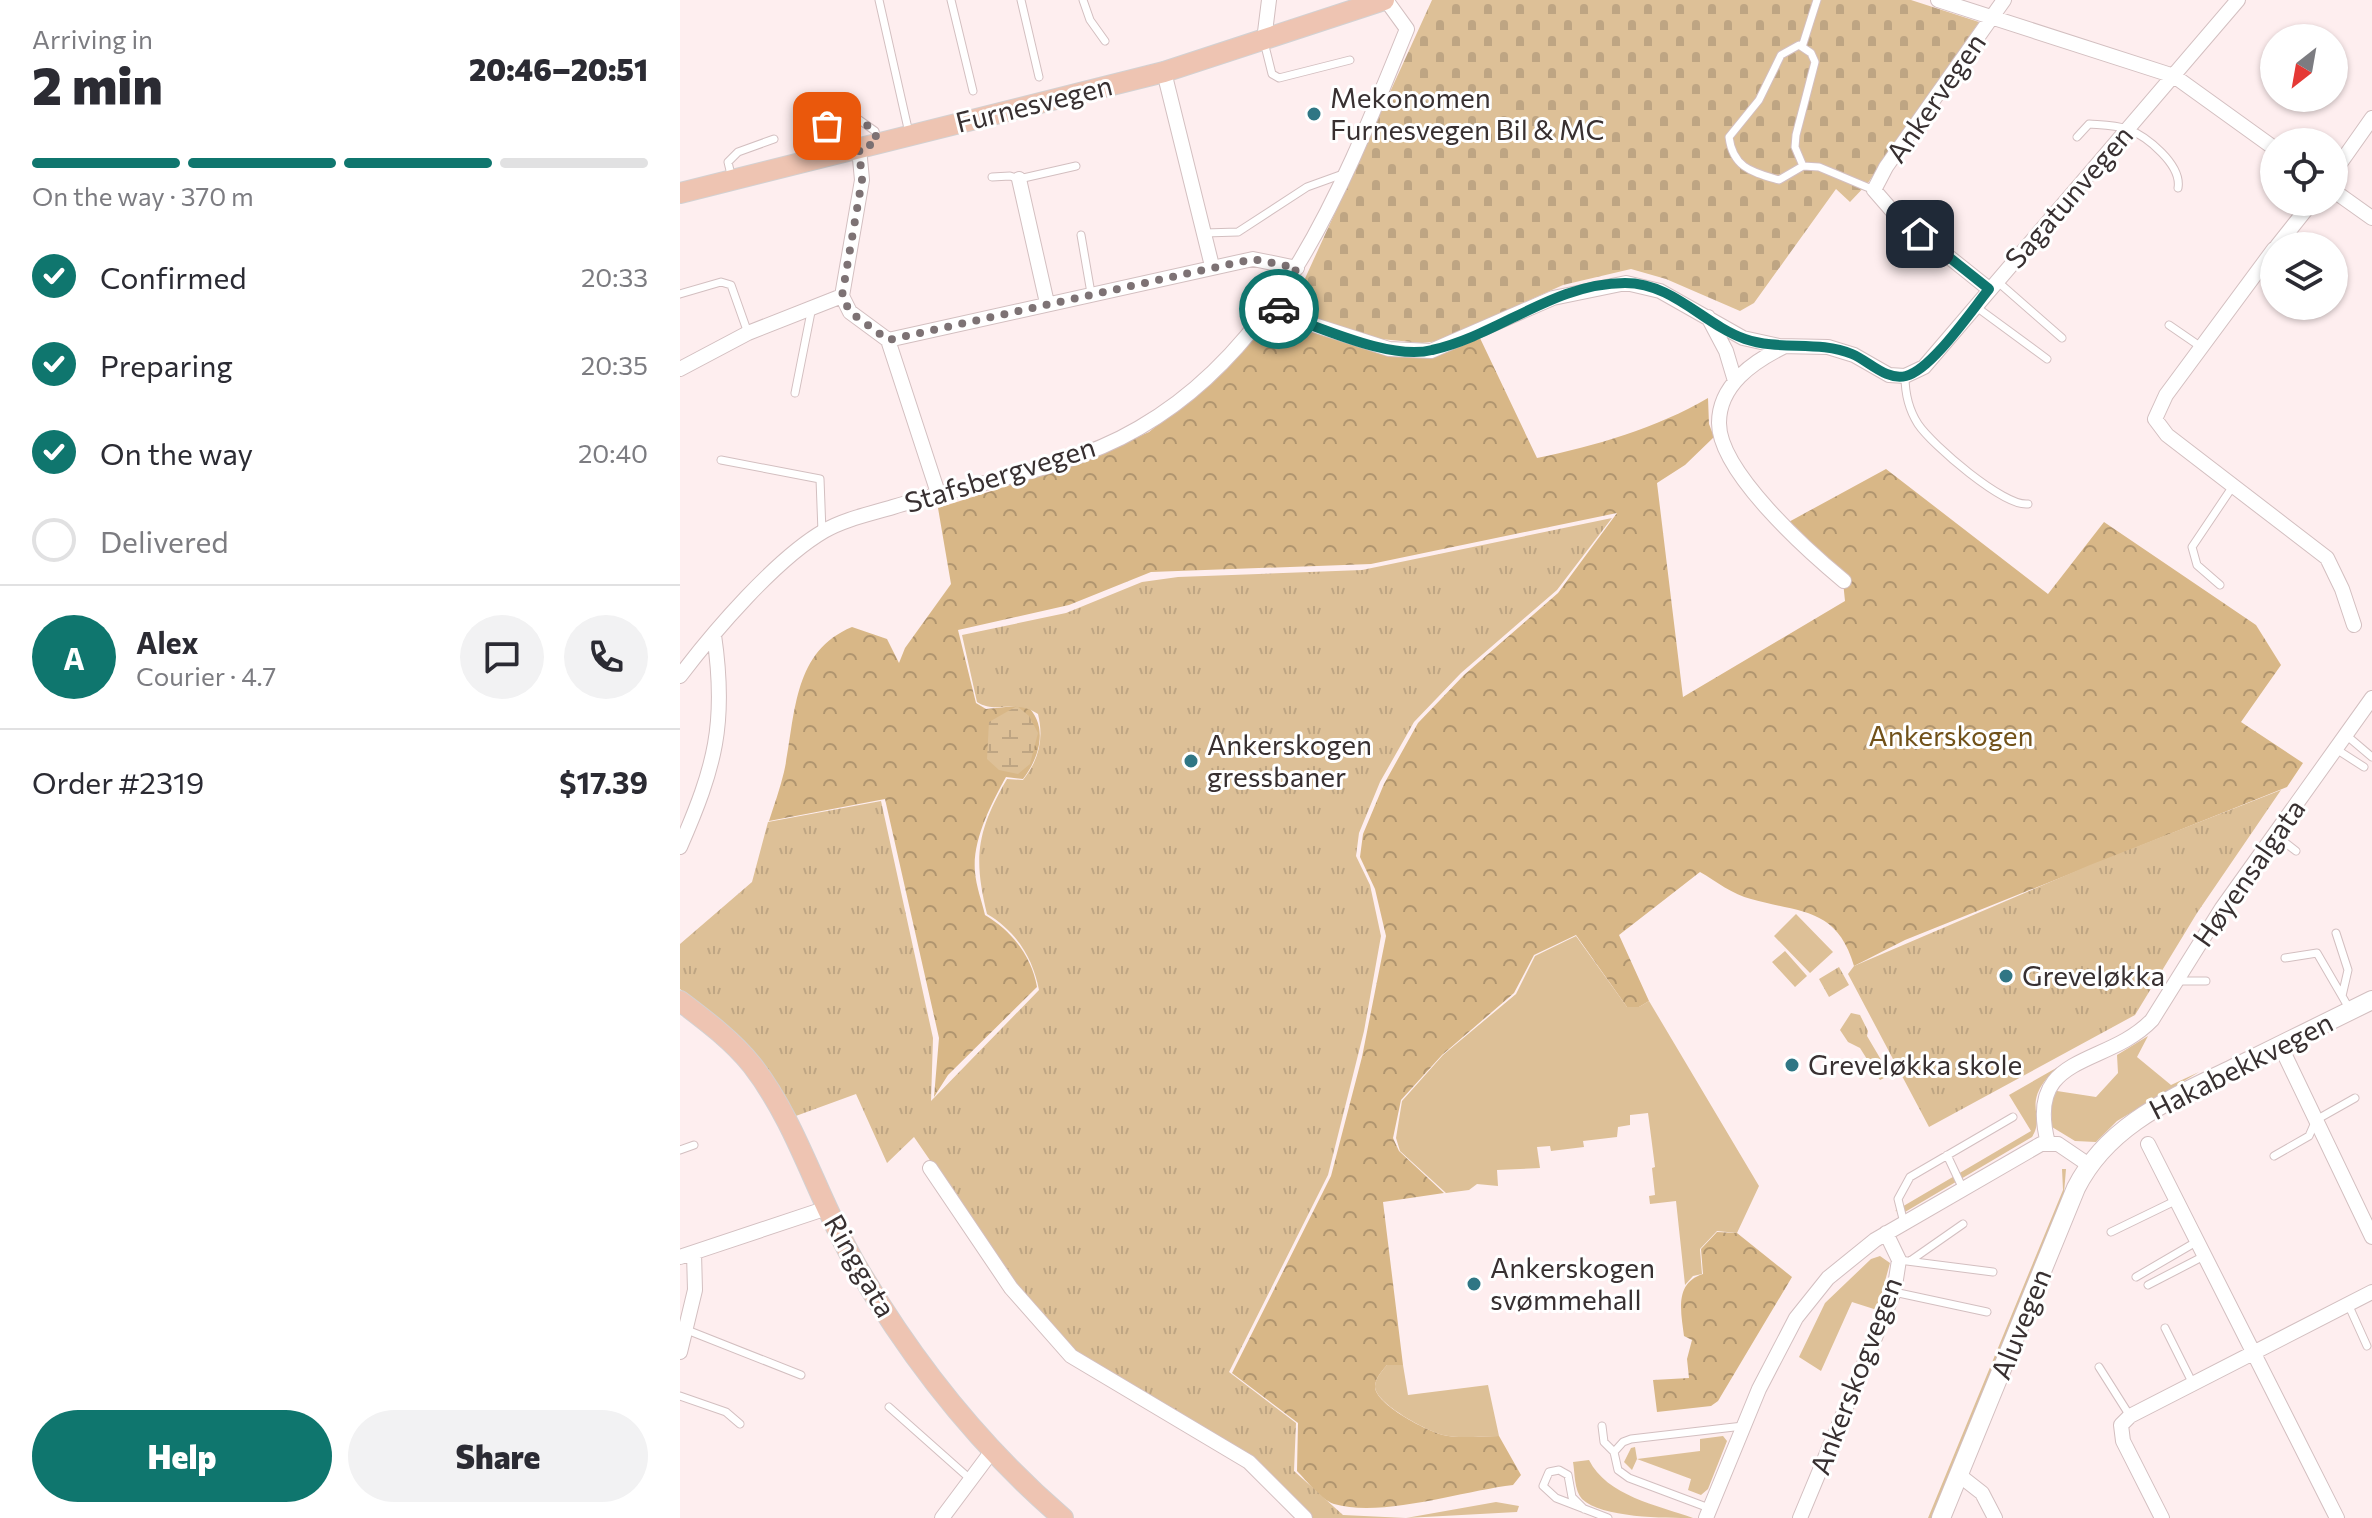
<!DOCTYPE html>
<html lang="en">
<head>
<meta charset="utf-8">
<style>
  :root { --surface:#fff; --page:#f2f2f3; --text:#2b2b33; --muted:#7c7c81; --line:#e1e1e2; --accent:#0f766e }
  body { margin:0; font-family:Commissioner,sans-serif; background:var(--page); color:var(--text); height:100vh; display:flex; flex-direction:column; font-size:30px; white-space:nowrap }
  * { box-sizing:border-box; margin:0 }
  p { font-size:26px; color:var(--muted) }
  .icon { flex:none; width:44px; height:44px; fill:none; stroke:currentColor; stroke-width:2; stroke-linecap:round; stroke-linejoin:round }
  .map { position:relative; flex:1; overflow:hidden }
  .panel { display:flex; flex-direction:column; background:var(--surface); width:680px }
  .panel>* { flex:none }
  .needle { width:52px; rotate:211deg }
  .controls { position:absolute; left:1580px; top:24px; display:grid; gap:16px }
  .controls a { display:grid; place-items:center; width:88px; height:88px; border-radius:50%; background:var(--surface); box-shadow:0 2px 6px #0004; font-size:40px }
  .pin { position:absolute; display:grid; place-items:center; width:68px; height:68px; color:#fff; margin:-34px; border-radius:16px; box-shadow:0 4px 12px #0006 }
  .courier { position:absolute; display:grid; place-items:center; width:80px; height:80px; margin:-40px; border:6px solid #0f766e; border-radius:50%; background:#fff; color:#222; box-shadow:0 2px 10px #0007 }
  .overview em { font-style:normal; font-weight:800 }
  .overview div { display:flex; flex-direction:column-reverse }
  .overview { display:flex; align-items:center; justify-content:space-between; height:136px; padding:0 32px }
  h1 { font-size:52px; font-weight:800; line-height:60px }
  .bar { display:grid; grid-template-columns:repeat(4,1fr); gap:12px 8px; align-content:center; height:96px; padding:0 32px }
  .bar i { height:10px; border-radius:6px; background:var(--line) }
  .bar .current { background:var(--accent) }
  .bar p { grid-column:span 4 }
  .line { display:flex; align-items:center; gap:20px; padding:0 32px; border-top:2px solid var(--line) }
  .line div { flex:1 }
  .round { display:grid; place-items:center; flex:none; width:84px; height:84px; border-radius:42px; background:var(--page) }
  ol { padding:0 32px; list-style:none }
  li { display:flex; align-items:center; gap:24px; height:88px }
  li p { margin-inline-start:auto }
  li .icon { padding:8px; border-radius:50%; background:var(--accent); color:#fff; stroke-width:4 }
  li:last-child { color:var(--muted) }
  li i { width:44px; height:44px; border:4px solid var(--line); border-radius:50% }
  .button { display:flex; gap:16px; margin-top:auto; padding:16px 32px }
  .button a { flex:1; height:92px; border-radius:48px; background:var(--accent); color:#fff; font-size:32px; font-weight:800; line-height:92px; text-align:center }
  .button a+a { background:var(--page); color:var(--text) }
  main { display:flex; flex:1; min-height:0 }
  .map>svg:first-child { display:block }
</style>
</head>
<body>
<main>
<section class="panel">
<div class="overview"><div><h1>2 min</h1><p>Arriving in</p></div><em>20:46–20:51</em></div>
<div class="bar"><i class="current"></i><i class="current"></i><i class="current"></i><i></i><p>On the way · 370 m</p></div>
<ol>
<li><svg class="icon" aria-label="check" viewBox="0 0 24 24"><path d="M5 12l5 5 9-10"/></svg>Confirmed<p>20:33</p></li>
<li><svg class="icon" aria-label="check" viewBox="0 0 24 24"><path d="M5 12l5 5 9-10"/></svg>Preparing<p>20:35</p></li>
<li><svg class="icon" aria-label="check" viewBox="0 0 24 24"><path d="M5 12l5 5 9-10"/></svg>On the way<p>20:40</p></li>
<li><i></i>Delivered</li>
</ol>
<div class="line" style="height:144px"><b class="round" style="background:var(--accent);color:#fff">A</b><div><b>Alex</b><p>Courier · 4.7</p></div><a class="round"><svg class="icon" aria-label="chat" viewBox="0 0 24 24"><path d="M4 5h16v11H9l-5 4z"/></svg></a><a class="round"><svg class="icon" aria-label="phone" viewBox="0 0 24 24"><path d="M5 4h4l2 5-3 2q2 4 5 5l2-3 5 2v4C11 20 4 13 5 4z"/></svg></a></div>
<div class="line" style="height:104px"><div>Order #2319</div><b>$17.39</b></div>
<div class="button"><a>Help</a><a>Share</a></div>
</section>
<div class="map">
<svg width="1692" height="1518" viewBox="0 0 1692 1518">
  <defs>
    <pattern id="forest-crowns" width="20" height="18" patternUnits="userSpaceOnUse" patternTransform="scale(2)"><rect width="20" height="18" fill="#d8b787"/><path d="M2 6a3 3 0 1 1 6 0M12 15a3 3 0 1 1 6 0" fill="none" stroke="#b0956f"/></pattern>
    <pattern id="wetland-marsh" width="20" height="14" patternUnits="userSpaceOnUse" patternTransform="scale(2)"><rect width="20" height="14" fill="#ddc097"/><path d="M1 5h8M5 5V1M11 12h8M15 12V8" fill="none" stroke="#bea583"/></pattern>
    <pattern id="cemetery-stones" width="16" height="16" patternUnits="userSpaceOnUse" patternTransform="scale(2)"><rect width="16" height="16" fill="#ddc097"/><path d="M2 7V4a2 2 0 0 1 4 0v3zM10 15v-3a2 2 0 0 1 4 0v3z" fill="#bea583"/></pattern>
    <pattern id="park-tufts" width="24" height="20" patternUnits="userSpaceOnUse" patternTransform="scale(2)"><rect width="24" height="20" fill="#ddc097"/><path d="M3 7l-1-3M5 7V3M7 7l1-3M15 17l-1-3M17 17v-4M19 17l1-3" fill="none" stroke="#bea583"/></pattern>
  </defs>
  <rect width="100%" height="100%" fill="#feeeef"/>
  <path fill="#ddc097" d="M1116,914L1153,952L1130,973L1094,936Z
    M896,936L947,1007H959L969,1001L1079,1186L1057,1233L1037,1231L1020,1249L1022,1274L1013,1276L1005,1285L996,1201L970,1204L969,1196L975,1195L972,1168L975,1167L968,1113L950,1115V1125L938,1127L937,1137L903,1141L904,1147L871,1151L870,1146L857,1147L860,1168L817,1170L818,1186L797,1184L789,1190L766,1193L720,1151L716,1138L722,1101L763,1055L836,994L855,956Z
    M1105,951L1127,976L1115,987L1092,962Z
    M1468,1036L1457,1057L1491,1085L1519,1072L1437,1121L1416,1142L1395,1141L1372,1127L1371,1100L1377,1091L1416,1097L1438,1073L1437,1055Z
    M1378,1067C1338,1103 1367,1114 1352,1137L1225,1212L1215,1211L1351,1131L1329,1095Z
    M1382,1169H1386L1384,1193L1252,1518H1248L1383,1190Z
    M1200,1256L1210,1263L1197,1310L1172,1302L1141,1371L1119,1357L1145,1303L1191,1259Z
    M707,1365H723L728,1395L808,1385L819,1436C801,1436 780,1439 763,1435C747,1431 694,1403 695,1386C696,1377 702,1371 707,1365Z
    M1043,1436L1047,1441L1028,1489L1021,1495L1008,1490L1011,1479L957,1459L952,1470L944,1462L951,1448L955,1447L957,1459L1020,1451V1439Z
    M909,1460C927,1496 977,1505 1013,1518C985,1518 921,1518 902,1499C894,1490 895,1473 893,1462Z
    M816,1502L839,1506L837,1512L726,1518Z"/>
  <path fill="url(#forest-crowns)" d="M600,322L721,354L799,336L857,458C915,446 977,428 1028,398L1029,424L1034,437L1005,465L977,483L1003,697L1165,601L1162,572L1105,524L1206,469L1368,594L1424,522L1576,625L1601,665L1561,722L1623,763L1607,787L1225,940L1174,966C1157,907 1120,913 1071,899C1053,895 1036,881 1020,872L939,935L969,1001L959,1007H947L896,935L854,955L834,993L762,1055L721,1100L713,1138L719,1151L764,1193L703,1202L723,1365H707C702,1371 696,1377 695,1386C694,1404 747,1431 763,1435C780,1439 801,1436 819,1436L841,1475L833,1485C782,1491 702,1518 654,1504C640,1499 627,1481 617,1471L618,1423L552,1373L651,1176L682,1057L706,936L695,889L680,857L683,834L704,784L738,723L784,675L878,593L937,513L691,564L471,572L389,605L278,630L296,703L306,709L346,705C369,725 360,757 343,779L326,777C311,804 292,841 295,872C296,886 302,902 305,915C332,931 352,957 357,987L268,1075L254,1097L259,1038L205,799L89,821C94,805 100,789 104,772C116,718 111,652 172,627L207,639L219,663L225,648L271,584L258,508L396,464L469,432L511,398L579,326Z
    M1037,1232L1057,1233L1112,1277L1038,1401L1031,1406L977,1412L973,1380L1009,1378L1007,1359L1012,1340L1004,1336C1001,1312 994,1283 1023,1274L1021,1249Z"/>
  <path fill="url(#wetland-marsh)" d="M337,706L349,716L358,733L350,764L338,774L319,770L307,759L309,722Z"/>
  <path fill="url(#cemetery-stones)" d="M752,0H1231L1299,22L1188,183L1170,202L1156,189L1074,303L1060,311L986,279L951,269L883,285L759,341L742,343L690,338L631,319L612,307Z"/>
  <path fill="url(#park-tufts)" d="M932,518L877,590L781,673L734,722L700,782L679,833L676,856L690,885L701,936L684,1031L648,1175L549,1372L616,1423L614,1471L663,1515L726,1518H632L601,1488L397,1353L339,1290L234,1137L207,1163L176,1094L113,1117L63,1042L0,989V944L72,882L88,822L201,801L253,1038L251,1101L359,990C353,958 336,931 307,914C293,857 297,831 327,779L343,780C359,760 364,739 358,714C335,698 317,715 297,702L282,635L386,613L462,582L498,577L682,570Z
    M1601,790L1517,913L1455,1015L1249,1127L1168,974L1174,966L1410,865Z
    M1159,967L1169,985L1149,997L1139,979Z
    M1171,1013L1180,1015L1188,1031L1187,1036L1210,1075L1200,1080L1180,1048L1168,1042L1160,1030Z"/>
  <g fill="none" stroke-linecap="round" stroke-linejoin="round">
    <defs>
      <path id="service" d="M199,0L229,133
        M271,0L293,91
        M341,0L359,77
        M403,0L410,20L425,41
        M584,42L592,74L599,78L670,60
        M1119,45L1131,53L1135,62L1116,135L1115,147L1123,166L1099,180C1072,172 1053,168 1049,137L1079,100L1101,55Z
        M1122,47L1137,0
        M147,126L178,119L195,131L197,141
        M1397,137L1409,124C1421,125 1435,125 1447,129C1467,136 1502,165 1498,188
        M1123,166L1139,167L1194,190
        M312,177L330,176L339,179L396,166
        M52,179L48,162L58,152L94,139
        M525,233L558,232L627,187L663,174
        M401,235L411,293
        M1318,282L1382,338
        M0,294L41,282L51,285L68,333
        M1295,306L1367,359
        M1489,325L1521,347
        M1225,376C1225,392 1229,410 1238,424C1252,445 1324,507 1348,504
        M115,393L132,307
        M41,460L140,479L142,532
        M1540,585L1517,565L1512,547L1553,486
        M1666,735L1692,757
        M1656,749L1684,767
        M1594,834L1616,851
        M1656,933L1668,970L1662,996L1670,1010
        M1605,958L1637,953L1662,996
        M1496,981H1526
        M0,1150L14,1145
        M1267,1155L1283,1189
        M1594,1156L1629,1136L1636,1120L1675,1098
        M1224,1223L1218,1199L1230,1177L1333,1117
        M1431,1232L1497,1200
        M1219,1260L1313,1272
        M1230,1261L1283,1224
        M1456,1277L1516,1242
        M1468,1285L1524,1256
        M1214,1292L1307,1312
        M1668,1304L1687,1346
        M1485,1328L1513,1384
        M7,1330L121,1375
        M1419,1367L1450,1416
        M0,1396L46,1412L60,1424
        M209,1407L289,1478
        M922,1426L924,1442L934,1452
        M1029,1508L949,1478L938,1470L934,1452L943,1442L951,1439L1063,1426
        M904,1509L892,1497L888,1475L879,1470L869,1472L863,1486L876,1498L928,1518"/>
      <path id="minor" d="M1258,0L1494,76L1594,148
        M584,40L589,0
        M484,72L532,266
        M179,148L182,180L162,296L170,312L208,340L258,493
        M1654,172L1692,118
        M339,179L367,303
        M1654,191L1692,218
        M1597,246L1632,202
        M1594,249L1486,395L1475,419L1487,435L1647,558L1662,589L1674,625
        M1309,289L1214,213L1194,190L1206,167L1324,0
        M594,305L612,318L709,349L751,351L873,298L946,283L980,291L1063,338L1099,346L1148,347L1174,355L1209,375L1225,376L1244,367L1558,0
        M1028,317L1046,351L1055,381
        M208,340L573,259L617,268
        M1103,347C1073,362 1039,385 1039,423C1039,472 1128,551 1164,581
        M0,369L68,333L162,296
        M0,676C34,631 96,559 144,531C165,519 190,514 213,507C294,482 384,472 459,428C604,345 667,176 727,29L706,0
        M0,847C35,767 47,723 34,635
        M1600,1045L1692,1237
        M1368,1143C1344,1052 1426,1068 1472,1020L1542,908L1692,698
        M1468,1144L1657,1518
        M250,1168L331,1288L391,1356L569,1462L625,1518
        M0,1257L147,1208
        M0,1352L15,1290L14,1253
        M1279,1475L1302,1493L1315,1518
        M262,1518L312,1451
        M1026,1518L1079,1389L1116,1318L1148,1278L1195,1240L1361,1144H1378L1409,1165
        M1120,1518L1214,1292L1219,1260L1206,1233
        M1482,1518L1443,1441L1441,1425L1450,1416L1692,1292"/>
      <path id="secondary" d="M1261,1518L1396,1188C1428,1124 1493,1098 1554,1068C1600,1045 1646,1023 1692,1000"/>
      <path id="primary" d="M0,193L484,72L704,0
        M0,1001C25,1020 52,1040 72,1065C118,1124 138,1201 176,1265C232,1361 299,1446 383,1518"/>
    </defs>
    <use href="#service" stroke="#d3bfc0" stroke-width="9"/>
    <use href="#minor" stroke="#d3bfc0" stroke-width="16"/>
    <use href="#secondary" stroke="#d3bfc0" stroke-width="20"/>
    <use href="#primary" stroke="#d3d1d2" stroke-width="22"/>
    <use href="#service" stroke="#fff" stroke-width="7"/>
    <use href="#minor" stroke="#fff" stroke-width="14"/>
    <use href="#secondary" stroke="#fff" stroke-width="18"/>
    <use href="#primary" stroke="#eec4b2" stroke-width="20"/>
  </g>
  <g fill="none" stroke-linecap="round" stroke-linejoin="round">
    <path stroke="#7d7274" stroke-width="8" stroke-dasharray="0 14.4" d="M147,126L178,119L195,131L197,143L179,148L182,180L162,296L170,312L208,340L573,259L617,268L594,305L599,309"/>
    <path stroke="#0f766e" stroke-width="10" d="M599,309L612,318C649,331 713,360 752,350C819,335 874,283 945,283C993,283 1023,324 1065,339C1100,351 1138,340 1172,354C1189,361 1206,381 1226,376C1252,369 1291,311 1309,289L1240,234"/>
  </g>
  <g fill="#307684" stroke="#fff" stroke-width="3">
    <circle cx="634" cy="114" r="8"/>
    <circle cx="511" cy="761" r="8"/>
    <circle cx="1326" cy="976" r="8"/>
    <circle cx="1112" cy="1065" r="8"/>
    <circle cx="794" cy="1284" r="8"/>
  </g>
  <g text-anchor="middle" stroke-width="6" stroke-linejoin="round" paint-order="stroke">
    <g font-size="28" fill="#383031" stroke="#fff" text-anchor="start">
      <text x="650" y="108">Mekonomen<tspan x="650" dy="32">Furnesvegen Bil &amp; MC</tspan></text>
      <text x="527" y="755">Ankerskogen<tspan x="527" dy="32">gressbaner</tspan></text>
      <text x="1342" y="986">Greveløkka</text>
      <text x="1128" y="1075">Greveløkka skole</text>
      <text x="810" y="1278">Ankerskogen<tspan x="810" dy="32">svømmehall</tspan></text>
    </g>
    <g font-size="28" fill="#383031" stroke="#fff">
      <text transform="translate(1256 98) rotate(-55)" y="10">Ankervegen</text>
      <text transform="translate(354 104) rotate(-14)" y="10">Furnesvegen</text>
      <text transform="translate(1389 197) rotate(-49)" y="10">Sagatunvegen</text>
      <text transform="translate(320 475) rotate(-17)" y="10">Stafsbergvegen</text>
      <text transform="translate(1569 873) rotate(-55)" y="10">Høyensalgata</text>
      <text transform="translate(1561 1066) rotate(-27)" y="10">Hakabekkvegen</text>
      <text transform="translate(180 1266) rotate(60)" y="10">Ringgata</text>
      <text transform="translate(1341 1324) rotate(-68)" y="10">Aluvegen</text>
      <text transform="translate(1176 1376) rotate(-69)" y="10">Ankerskogvegen</text>
    </g>
    <g font-size="28" fill="#715119" stroke="#fff">
      <text x="1271" y="746">Ankerskogen</text>
    </g>
  </g>
</svg>
<div class="controls">
<a><svg class="needle" viewBox="-14 -14 28 28"><path d="M0-13l5 13h-10z" fill="#e53935"/><path d="M0 13l5-13h-10z" fill="#7c7c81"/></svg></a>
<a><svg class="icon" aria-label="locate" viewBox="0 0 24 24"><circle cx="12" cy="12" r="6"/><path d="M12 2v4M12 18v4M2 12h4M18 12h4"/></svg></a>
<a><svg class="icon" aria-label="layers" viewBox="0 0 24 24"><path d="M12 4l9 5-9 5-9-5zM3 14l9 5 9-5"/></svg></a>
</div>
<div class="pin" style="left:147px;top:126px;background:#ea580c"><svg class="icon" aria-label="bag" viewBox="0 0 24 24"><path d="M5 8h14l-1 12H6zM9 8a3 3 0 0 1 6 0"/></svg></div>
<div class="pin" style="left:1240px;top:234px;background:#1f2937"><svg class="icon" aria-label="home" viewBox="0 0 24 24"><path d="M3 11l9-7 9 7M6 9v11h12V9"/></svg></div>
<div class="courier" style="left:599px;top:309px"><svg class="icon" aria-label="car" viewBox="0 0 24 24"><path d="M5 17H2v-5l4-1 3-4h7l3 4 3 1v5h-3M9 17h6M6 11h13"/><circle cx="7" cy="17" r="2"/><circle cx="17" cy="17" r="2"/></svg></div>
</div>
</main>
</body>
</html>
